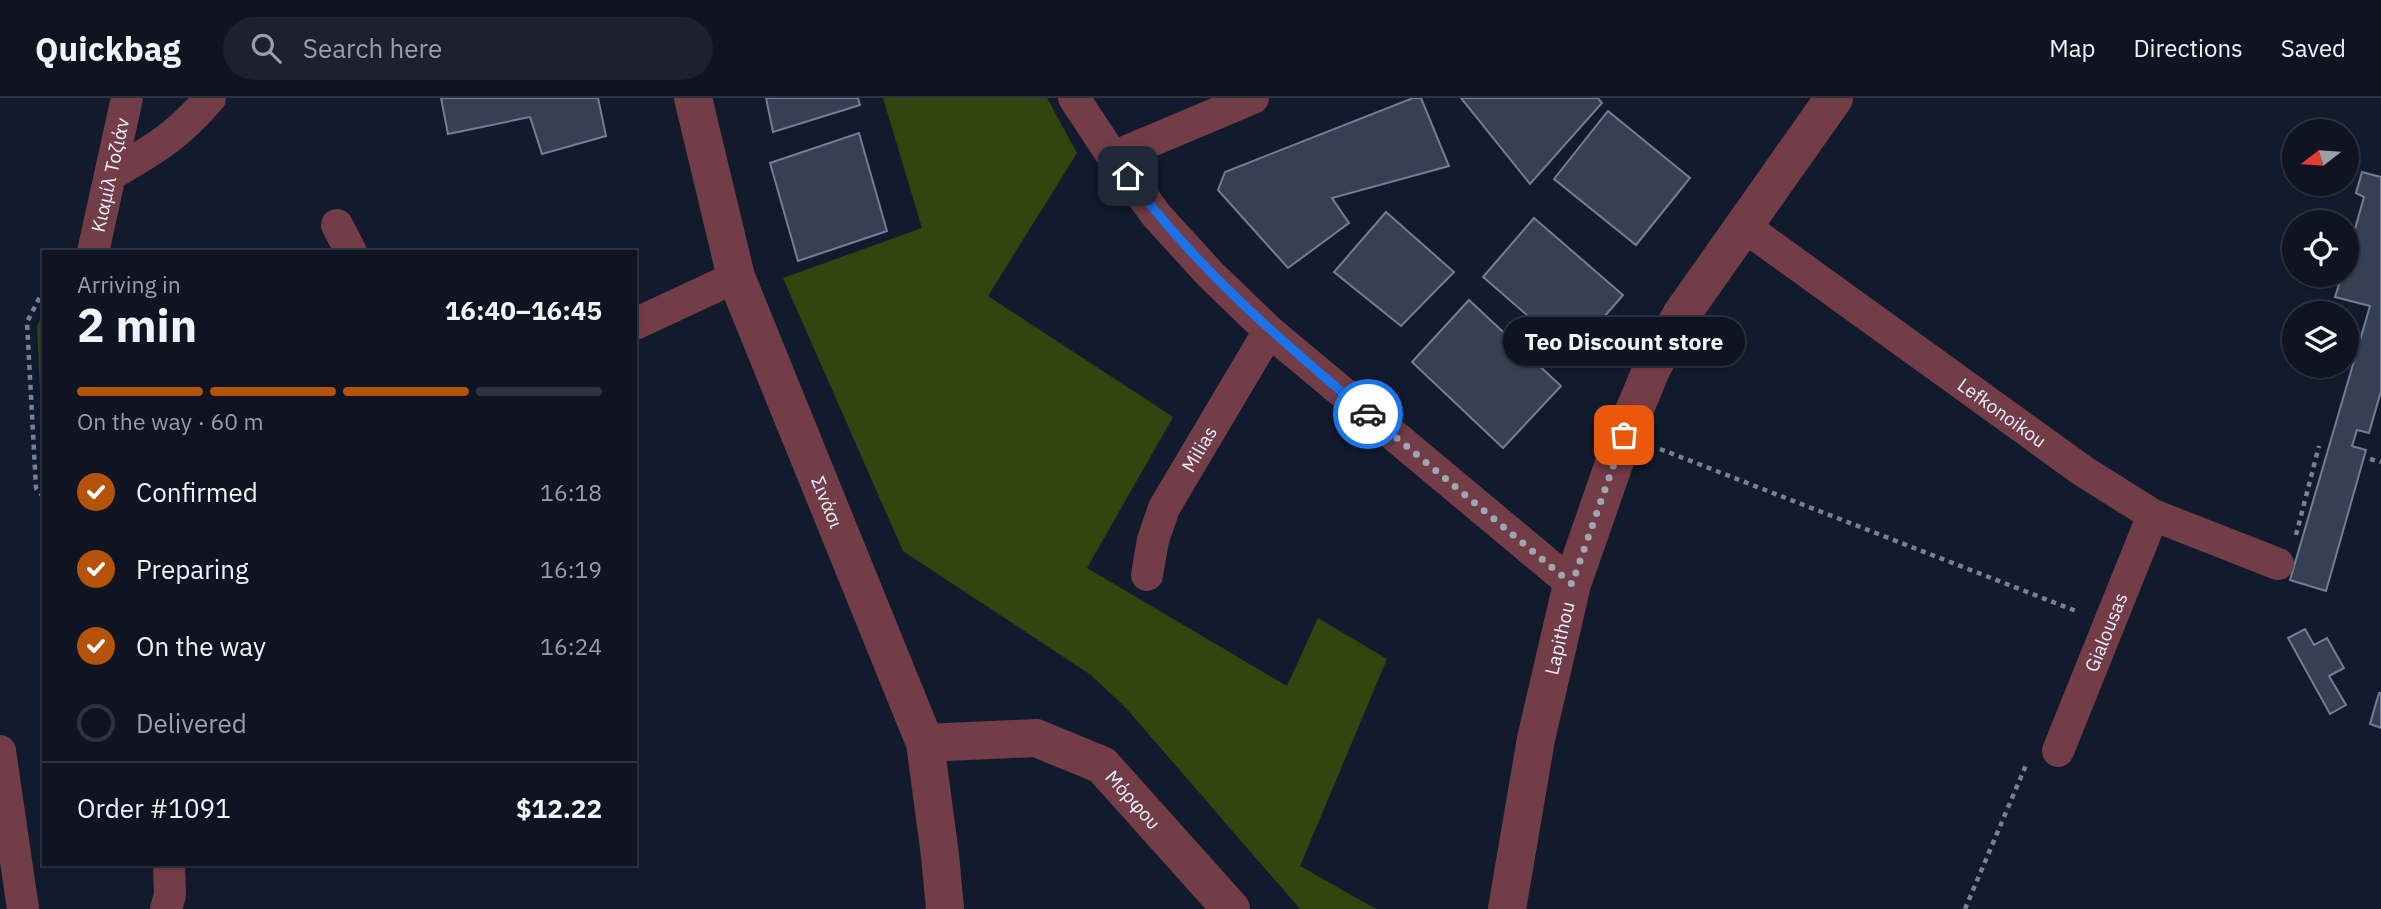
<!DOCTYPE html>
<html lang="en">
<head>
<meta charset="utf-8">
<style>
  :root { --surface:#0e1422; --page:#1c212f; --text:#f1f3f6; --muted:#9b9ea5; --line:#2e3340; --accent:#b45309 }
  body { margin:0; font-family:"IBM Plex Sans",sans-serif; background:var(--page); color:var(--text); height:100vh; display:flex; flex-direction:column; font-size:26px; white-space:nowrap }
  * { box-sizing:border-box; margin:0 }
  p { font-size:23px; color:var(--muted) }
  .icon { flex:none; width:38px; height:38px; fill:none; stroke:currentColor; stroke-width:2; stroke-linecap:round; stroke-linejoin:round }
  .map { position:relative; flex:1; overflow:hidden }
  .side { position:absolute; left:42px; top:152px; width:595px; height:616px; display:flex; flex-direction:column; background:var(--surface); border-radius:0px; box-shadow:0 2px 5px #0004,0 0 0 2px var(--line) }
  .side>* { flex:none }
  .needle { width:46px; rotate:253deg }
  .controls { position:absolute; left:2282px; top:21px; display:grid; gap:14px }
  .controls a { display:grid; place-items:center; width:77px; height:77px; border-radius:50%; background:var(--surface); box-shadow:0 2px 5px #0004,0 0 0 2px var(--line); font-size:35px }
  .pin { position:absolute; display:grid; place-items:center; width:60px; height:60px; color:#fff; margin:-30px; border-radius:14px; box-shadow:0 4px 10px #0006 }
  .courier { position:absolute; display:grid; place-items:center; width:70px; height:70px; margin:-35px; border:5px solid #1a73e8; border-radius:50%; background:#fff; color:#222; box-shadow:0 2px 9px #0007 }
  .bubble { position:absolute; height:49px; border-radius:24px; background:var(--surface); box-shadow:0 2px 5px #0004,0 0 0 2px var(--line); font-size:23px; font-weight:800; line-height:49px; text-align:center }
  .headline em { font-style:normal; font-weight:800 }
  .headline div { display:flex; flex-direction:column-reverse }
  .headline { display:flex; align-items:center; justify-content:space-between; height:119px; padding:0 35px }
  h1 { font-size:46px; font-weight:800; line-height:52px }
  .bar { display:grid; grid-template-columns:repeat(4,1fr); gap:10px 7px; align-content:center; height:84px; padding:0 35px }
  .bar i { height:9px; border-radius:5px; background:var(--line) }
  .bar .current { background:var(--accent) }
  .bar p { grid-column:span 4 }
  .line { display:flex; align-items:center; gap:18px; padding:0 35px; border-top:2px solid var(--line) }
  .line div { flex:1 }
  ol { padding:0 35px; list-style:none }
  li { display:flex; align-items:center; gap:21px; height:77px }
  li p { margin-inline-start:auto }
  li .icon { padding:7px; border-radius:50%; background:var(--accent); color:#fff; stroke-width:4 }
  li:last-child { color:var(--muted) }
  li i { width:38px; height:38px; border:4px solid var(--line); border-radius:50% }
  header { display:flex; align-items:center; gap:42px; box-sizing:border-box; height:98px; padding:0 35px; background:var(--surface); border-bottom:2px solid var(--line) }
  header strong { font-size:33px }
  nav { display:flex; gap:38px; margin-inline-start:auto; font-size:24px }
  .search { width:490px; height:63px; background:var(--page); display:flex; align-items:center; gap:18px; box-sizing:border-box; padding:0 24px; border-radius:38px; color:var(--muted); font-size:26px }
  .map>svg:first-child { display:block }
</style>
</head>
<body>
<header>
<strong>Quickbag</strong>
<div class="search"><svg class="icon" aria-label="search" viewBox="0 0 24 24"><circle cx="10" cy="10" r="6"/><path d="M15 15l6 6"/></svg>Search here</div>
<nav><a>Map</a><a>Directions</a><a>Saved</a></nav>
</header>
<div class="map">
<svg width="2381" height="811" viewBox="0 0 2381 811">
  <rect width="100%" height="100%" fill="#121b2d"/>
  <path fill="#31460e" d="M883,0H1047L1077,55L988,198L1173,319L1087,470L1287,588L1318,520L1387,561L1300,768L1376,811H1300L1126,610L1091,577L903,453L783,180L922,130Z
    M44,213V386L37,228Z"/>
  <path fill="#354054" stroke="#727e95" stroke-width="2" d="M441,0H598L606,38L542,56L530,19L448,36Z
    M766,0H858L860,7L773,34Z
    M1413,0H1421L1449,68L1332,100L1349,125L1288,170L1218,92L1225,74Z
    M1461,0H1598L1602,5L1530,86Z
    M1608,13L1690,80L1636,147L1554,81Z
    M859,35L887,133L798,163L770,65Z
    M2362,74L2381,79V293L2369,335L2357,332L2352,348L2366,352L2326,493L2290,482L2370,208L2335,199L2342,177H2347V159L2364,99L2356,95Z
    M1386,114L1454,174L1401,228L1334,174Z
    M1534,120L1623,197L1572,256L1483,179Z
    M1469,202L1561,288L1503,350L1412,264Z
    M2305,531L2314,547L2327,540L2344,570L2329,578L2346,607L2330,616L2288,540Z
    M2379,595H2381V630L2370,626Z"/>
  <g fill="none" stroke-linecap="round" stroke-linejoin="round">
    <path stroke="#798191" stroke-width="4.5" stroke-dasharray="5 5" stroke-linecap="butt" d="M44,191L27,224L36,390L44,400
      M1660,351L2076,513
      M2370,361L2381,364
      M2296,437L2319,348
      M1965,811L2026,667"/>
    <g stroke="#733d47" stroke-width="32">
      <path d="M1074,0L1113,59L1157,118L1210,176L1269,233L1572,486"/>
      <path d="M1113,59L1253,0"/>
      <path d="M110,77C152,53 179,37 210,0"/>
      <path d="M337,127L351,154"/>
      <path id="s1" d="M1745,129L2083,373L2153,417L2278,466"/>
      <path id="s2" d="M93,154L127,0"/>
      <path d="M635,226L736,179"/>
      <path id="s3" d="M1147,477L1153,442L1164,410L1269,233"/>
      <path d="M0,653L23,811"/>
      <path id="s4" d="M2058,653L2153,417"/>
      <path d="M166,811L170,797L169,766"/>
    </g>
    <g stroke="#733d47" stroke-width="38">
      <path id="s5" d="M693,0L736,179L925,645L940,757L945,811"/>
      <path id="s6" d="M925,645L1036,640L1102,667L1231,811"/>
      <path id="s7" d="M1507,811L1536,641L1572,486L1624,337L1652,270L1681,217L1834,0"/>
    </g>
  </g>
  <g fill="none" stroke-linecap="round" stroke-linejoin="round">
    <path stroke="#9ea6b5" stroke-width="7" stroke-dasharray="0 12.6" d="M1368,316L1572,486L1624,337"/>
    <path stroke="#1a73e8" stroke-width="9" d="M1128,78C1196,170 1281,243 1368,316"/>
  </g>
  <g text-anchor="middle" stroke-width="7" stroke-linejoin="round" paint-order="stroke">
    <g font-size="19" fill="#eaf1fe" stroke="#0a1223">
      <text dy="7" stroke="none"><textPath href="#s2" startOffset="79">Κιαμίλ Τοζιάν</textPath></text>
      <text dy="7" stroke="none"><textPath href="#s1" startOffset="317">Lefkonoikou</textPath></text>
      <text dy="7" stroke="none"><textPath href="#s3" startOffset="138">Milias</textPath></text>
      <text dy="7" stroke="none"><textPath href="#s5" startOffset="427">Σινάσι</textPath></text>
      <text dy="7" stroke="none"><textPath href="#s4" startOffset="128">Gialousas</textPath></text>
      <text dy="7" stroke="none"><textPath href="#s7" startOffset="276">Lapithou</textPath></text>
      <text dy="7" stroke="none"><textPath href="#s6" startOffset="229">Μόρφου</textPath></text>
    </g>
  </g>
</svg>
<div class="controls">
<a><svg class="needle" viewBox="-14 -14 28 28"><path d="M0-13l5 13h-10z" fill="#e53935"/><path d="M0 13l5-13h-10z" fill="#9b9ea5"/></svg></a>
<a><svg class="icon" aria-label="locate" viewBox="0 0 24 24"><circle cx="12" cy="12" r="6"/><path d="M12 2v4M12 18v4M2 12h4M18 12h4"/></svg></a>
<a><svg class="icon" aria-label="layers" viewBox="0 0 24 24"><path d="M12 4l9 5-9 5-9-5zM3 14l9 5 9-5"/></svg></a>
</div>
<div class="pin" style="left:1624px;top:337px;background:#ea580c"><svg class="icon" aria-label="bag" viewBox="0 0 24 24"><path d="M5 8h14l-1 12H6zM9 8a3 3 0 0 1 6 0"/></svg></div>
<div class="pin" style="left:1128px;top:78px;background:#1f2937"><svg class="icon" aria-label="home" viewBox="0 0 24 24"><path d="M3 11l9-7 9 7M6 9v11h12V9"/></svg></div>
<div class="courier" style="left:1368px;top:316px"><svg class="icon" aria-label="car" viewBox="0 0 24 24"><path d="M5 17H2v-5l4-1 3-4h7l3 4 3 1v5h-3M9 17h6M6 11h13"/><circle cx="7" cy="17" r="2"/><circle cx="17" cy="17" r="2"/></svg></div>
<div class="bubble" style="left:1503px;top:219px;width:242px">Teo Discount store</div>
<section class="side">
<div class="headline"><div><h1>2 min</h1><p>Arriving in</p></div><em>16:40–16:45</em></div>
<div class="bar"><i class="current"></i><i class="current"></i><i class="current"></i><i></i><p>On the way · 60 m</p></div>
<ol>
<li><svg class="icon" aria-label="check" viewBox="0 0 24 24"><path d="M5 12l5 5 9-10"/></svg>Confirmed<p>16:18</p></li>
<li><svg class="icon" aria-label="check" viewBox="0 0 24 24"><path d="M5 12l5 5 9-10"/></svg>Preparing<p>16:19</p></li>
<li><svg class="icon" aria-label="check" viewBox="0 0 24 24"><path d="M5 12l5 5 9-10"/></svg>On the way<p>16:24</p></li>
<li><i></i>Delivered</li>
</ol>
<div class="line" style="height:91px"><div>Order #1091</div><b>$12.22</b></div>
</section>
</div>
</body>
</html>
